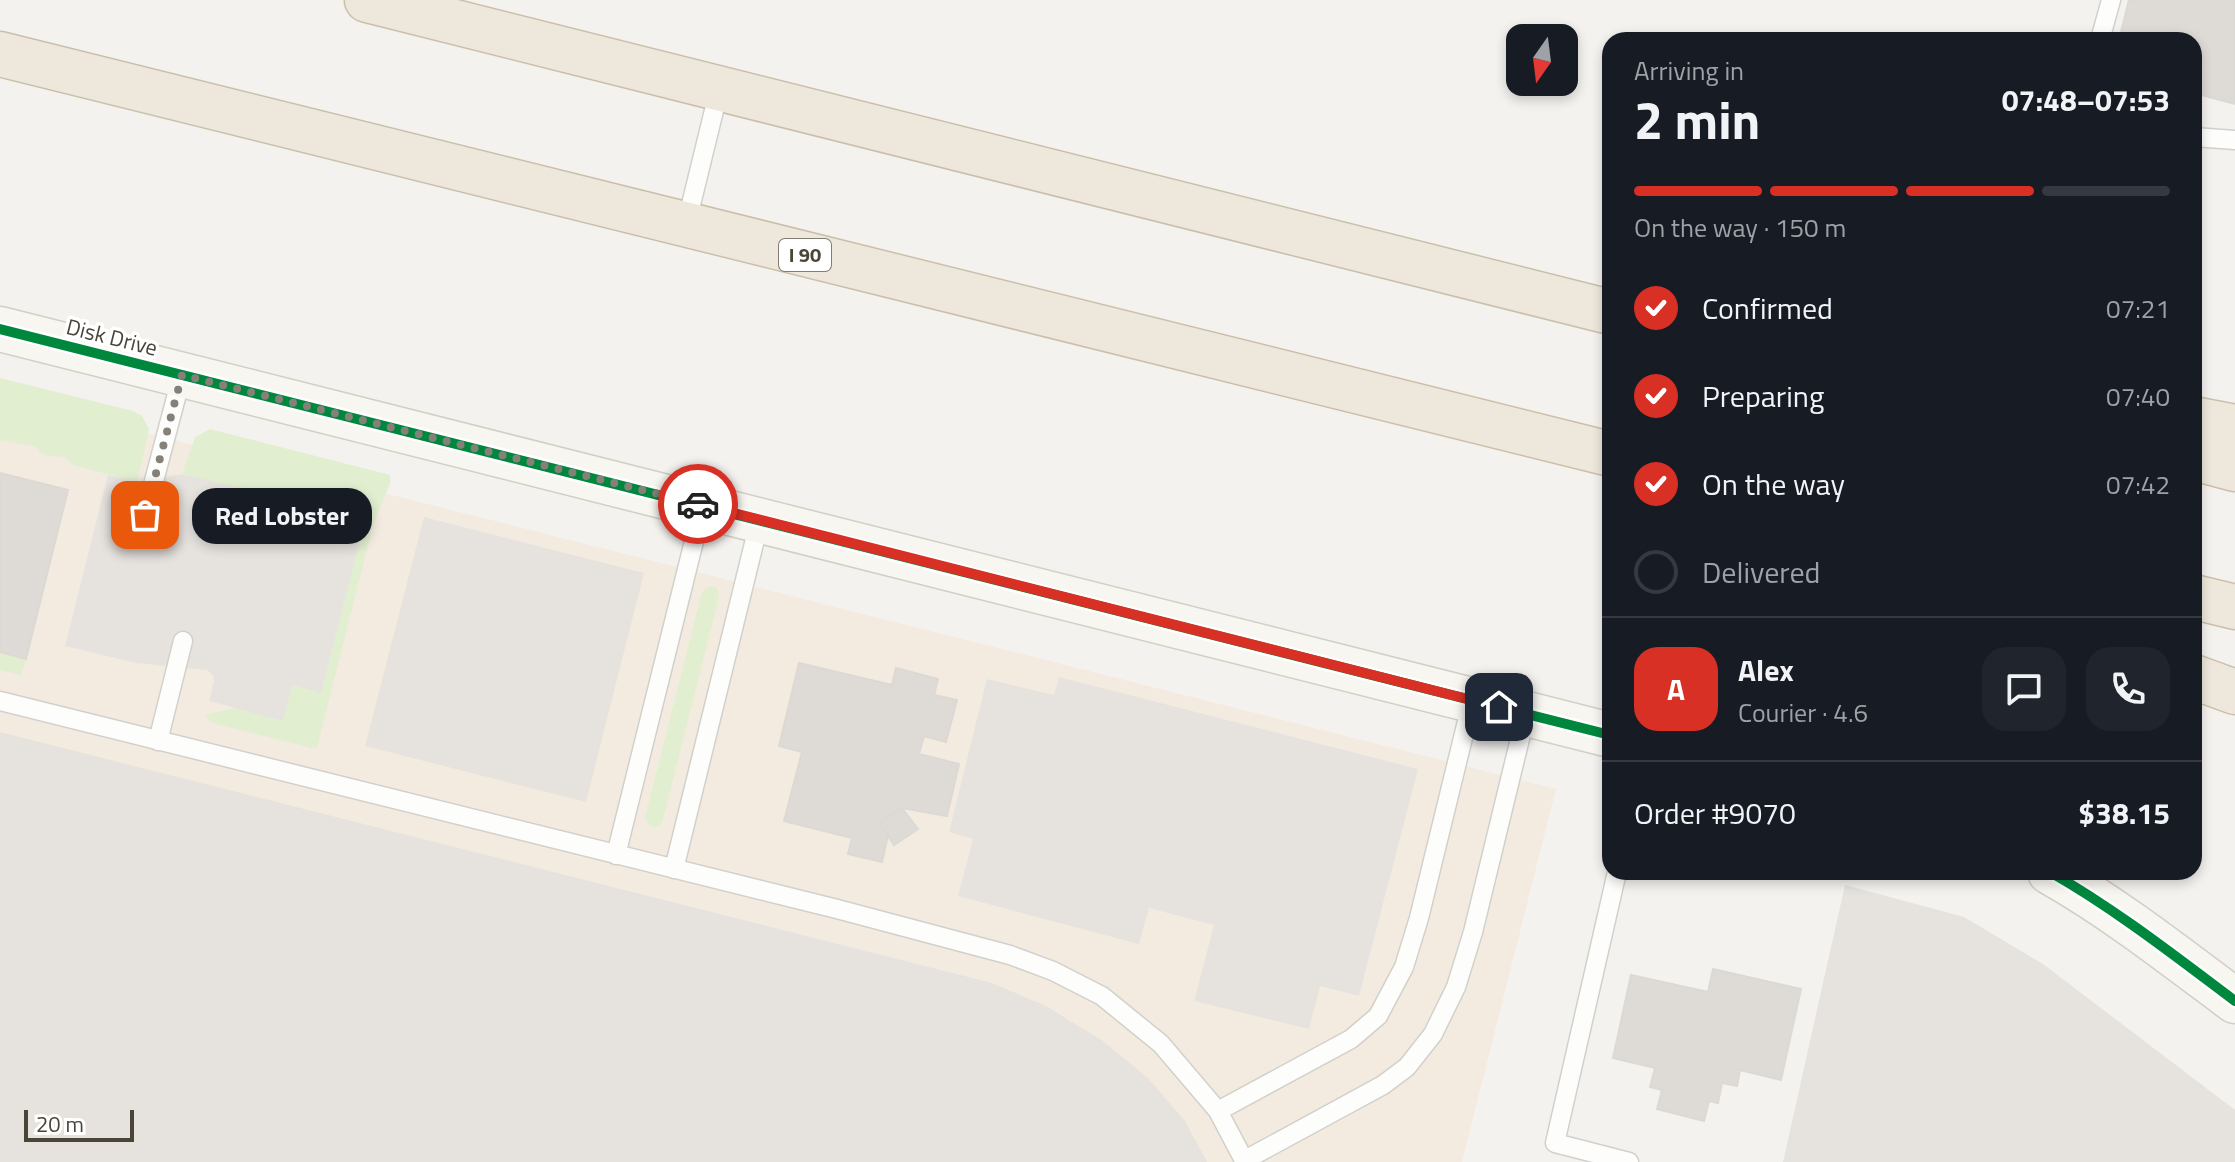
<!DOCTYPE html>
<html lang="en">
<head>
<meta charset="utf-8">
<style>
  :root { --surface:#171b24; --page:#20242c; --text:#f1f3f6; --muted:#9ea1a6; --line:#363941; --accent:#d93025 }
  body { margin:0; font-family:"Titillium Web",sans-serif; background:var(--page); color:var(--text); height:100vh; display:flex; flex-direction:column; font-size:30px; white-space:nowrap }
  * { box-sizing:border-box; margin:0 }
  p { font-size:26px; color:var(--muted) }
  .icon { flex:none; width:44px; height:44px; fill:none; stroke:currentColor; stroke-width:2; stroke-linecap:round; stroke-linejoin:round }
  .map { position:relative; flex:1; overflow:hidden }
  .drawer { position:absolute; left:1602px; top:32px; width:600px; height:848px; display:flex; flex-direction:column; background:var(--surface); border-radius:24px; box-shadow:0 4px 12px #0003 }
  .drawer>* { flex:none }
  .needle { width:52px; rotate:194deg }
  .tools { position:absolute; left:1506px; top:24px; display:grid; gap:16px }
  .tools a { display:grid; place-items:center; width:72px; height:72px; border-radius:16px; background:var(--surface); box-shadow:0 4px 12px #0003; font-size:40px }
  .scale { position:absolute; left:24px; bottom:20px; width:110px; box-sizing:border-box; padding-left:8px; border:4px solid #4b4439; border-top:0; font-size:22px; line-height:28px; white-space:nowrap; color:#4b4439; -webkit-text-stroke:6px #fff; paint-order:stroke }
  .pin { position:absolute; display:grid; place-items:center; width:68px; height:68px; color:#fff; margin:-34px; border-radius:16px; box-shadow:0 4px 12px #0006 }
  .courier { position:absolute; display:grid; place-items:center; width:80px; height:80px; margin:-40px; border:6px solid #d93025; border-radius:50%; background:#fff; color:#222; box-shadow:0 2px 10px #0007 }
  .bubble { position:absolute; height:56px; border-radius:24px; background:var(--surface); box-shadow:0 4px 12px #0003; font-size:26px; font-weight:700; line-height:56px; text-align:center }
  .head em { font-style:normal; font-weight:700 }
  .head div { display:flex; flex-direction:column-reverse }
  .head { display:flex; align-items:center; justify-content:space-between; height:136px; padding:0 32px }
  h1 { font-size:52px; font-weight:700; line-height:60px }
  .bar { display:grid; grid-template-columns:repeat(4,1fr); gap:12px 8px; align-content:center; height:96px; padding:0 32px }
  .bar i { height:10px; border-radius:6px; background:var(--line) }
  .bar .on { background:var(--accent) }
  .bar p { grid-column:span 4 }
  .line { display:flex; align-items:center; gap:20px; padding:0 32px; border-top:2px solid var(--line) }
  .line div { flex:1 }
  .round { display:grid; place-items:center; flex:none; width:84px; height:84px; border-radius:24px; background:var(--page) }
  ol { padding:0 32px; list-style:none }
  li { display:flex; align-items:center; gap:24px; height:88px }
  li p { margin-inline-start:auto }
  li .icon { padding:8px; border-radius:50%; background:var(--accent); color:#fff; stroke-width:4 }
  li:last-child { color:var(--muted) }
  li i { width:44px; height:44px; border:4px solid var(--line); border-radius:50% }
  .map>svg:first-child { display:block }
</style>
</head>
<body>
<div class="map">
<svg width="2235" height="1162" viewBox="0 0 2235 1162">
  <rect width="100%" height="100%" fill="#f4f2ee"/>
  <path fill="#f3ebdf" d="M0,396L1556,789L1462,1162H0Z"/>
  <path fill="#e6e2de" d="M1845,885L1964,917L2043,964L2235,1110V1162H1783Z"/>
  <path fill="#e1eecf" d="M0,378L133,411L142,416L149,429L137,482L73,465L64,457L44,455L34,446L0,440Z
    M210,429L390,475V484L374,522L317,747L311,748L212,723L204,715L234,708L283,720L330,510L182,474L195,437Z
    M712,586L718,589L719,597L662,823L657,827H650L645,818L702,592L706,587Z
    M0,652L26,659L21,675L0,670Z"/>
  <path fill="#e6e3df" d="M182,474L330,509L324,535L359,543L321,693L292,685L283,721L209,701L214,681L213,675L207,670L136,663L65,646L108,475L137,482Z
    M424,517L644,573L586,802L365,746Z
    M1059,677L1418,769L1359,996L1320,986L1309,1029L1194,1001L1214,925L1149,908L1139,944L958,896L973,839L949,832L987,679L1054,695Z
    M0,732L992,983L1046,1006L1103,1041L1148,1078L1185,1121L1207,1162H0Z"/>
  <path fill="#dedbd6" stroke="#dcd9d4" stroke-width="2" d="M2129,0H2235V104L2194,93V40H2119Z
    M0,473L68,490L26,659L0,652Z
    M799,663L892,685L896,668L938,679L934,695L957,700L946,742L924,736L919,754L959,764L947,816L902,808L879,822L888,835L882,862L848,854L852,838L784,821L802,752L779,746Z
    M902,808L918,829L894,845L879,822Z
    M1713,969L1801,989L1781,1080L1740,1070L1737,1086L1722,1083L1718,1103L1709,1101L1704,1121L1657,1109L1662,1090L1650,1087L1655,1068L1613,1058L1631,975L1708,992Z"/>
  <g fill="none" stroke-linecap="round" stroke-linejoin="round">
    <defs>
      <path id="lane" d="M2100,40L2111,0
        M2194,137L2235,140
        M686,225L719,90
        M145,515L182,375
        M0,701L837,909L1010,955L1053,971L1102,996L1161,1044L1218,1111L1245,1162
        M158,741L183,641
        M616,855L703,505
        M674,869L760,519
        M1617,872L1555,1143L1629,1162
        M1218,1111L1351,1039L1378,1016L1404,967L1419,918L1472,701
        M1245,1160L1383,1085L1407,1067L1433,1034L1456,987L1473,932L1526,714"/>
      <path id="secondary" d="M0,329L1610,735
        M2050,872C2115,909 2175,956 2235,1001"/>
      <path id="highway" d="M367,0L1610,312
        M0,54L1610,454
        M2194,419L2235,427
        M2194,458L2235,469
        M2194,597L2235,607
        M2194,677L2235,692"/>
    </defs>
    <use href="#lane" stroke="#d2d0cb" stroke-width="21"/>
    <use href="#secondary" stroke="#d3cfc5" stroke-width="47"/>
    <use href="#highway" stroke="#ccbfa9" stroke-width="47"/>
    <use href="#lane" stroke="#fdfdfc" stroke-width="18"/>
    <use href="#secondary" stroke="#f7f6f1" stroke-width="44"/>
    <use href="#highway" stroke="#ede8db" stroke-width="44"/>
    <defs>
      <path id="cycleway" d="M0,329L1610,735
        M2050,872C2115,909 2175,956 2235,1001"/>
    </defs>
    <use href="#cycleway" stroke="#fff" stroke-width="15"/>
    <use href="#cycleway" stroke="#00873e" stroke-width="10"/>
  </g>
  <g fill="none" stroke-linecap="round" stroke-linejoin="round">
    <path stroke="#868178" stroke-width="8" stroke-dasharray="0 14.4" d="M145,515L182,375L698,504"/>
    <path stroke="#d93025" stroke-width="10" d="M698,504L1499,707"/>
  </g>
  <g text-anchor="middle" stroke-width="7" stroke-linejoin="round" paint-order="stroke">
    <rect fill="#fff" stroke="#817c74" stroke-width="2" x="779" y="239" width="52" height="32" rx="6"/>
    <g font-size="20" font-weight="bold" fill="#4b4439">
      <text x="805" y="262">I 90</text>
    </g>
    <g font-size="22" fill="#4b4439" stroke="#fff">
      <text transform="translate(112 337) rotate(14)" y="8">Disk Drive</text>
    </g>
  </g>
</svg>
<div class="tools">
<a><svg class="needle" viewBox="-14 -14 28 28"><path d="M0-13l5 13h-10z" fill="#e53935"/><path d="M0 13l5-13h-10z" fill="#9ea1a6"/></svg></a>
</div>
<div class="scale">20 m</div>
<div class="pin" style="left:145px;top:515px;background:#ea580c"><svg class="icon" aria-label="bag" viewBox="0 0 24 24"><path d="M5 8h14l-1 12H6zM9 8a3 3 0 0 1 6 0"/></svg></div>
<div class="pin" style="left:1499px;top:707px;background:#1f2937"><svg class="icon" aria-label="home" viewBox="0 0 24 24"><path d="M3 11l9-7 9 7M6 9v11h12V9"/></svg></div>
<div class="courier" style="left:698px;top:504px"><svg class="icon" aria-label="car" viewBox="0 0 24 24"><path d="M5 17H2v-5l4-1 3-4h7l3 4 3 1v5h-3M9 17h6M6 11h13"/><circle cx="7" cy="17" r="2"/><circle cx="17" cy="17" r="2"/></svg></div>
<div class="bubble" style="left:192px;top:488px;width:180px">Red Lobster</div>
<section class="drawer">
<div class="head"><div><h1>2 min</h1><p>Arriving in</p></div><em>07:48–07:53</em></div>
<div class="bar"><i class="on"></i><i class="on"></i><i class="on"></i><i></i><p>On the way · 150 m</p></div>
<ol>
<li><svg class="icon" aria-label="check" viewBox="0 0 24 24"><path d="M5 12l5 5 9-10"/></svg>Confirmed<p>07:21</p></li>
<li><svg class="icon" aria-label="check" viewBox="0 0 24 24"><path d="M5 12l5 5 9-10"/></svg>Preparing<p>07:40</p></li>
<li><svg class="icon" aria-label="check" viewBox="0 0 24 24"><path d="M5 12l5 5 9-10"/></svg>On the way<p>07:42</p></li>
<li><i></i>Delivered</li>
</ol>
<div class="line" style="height:144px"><b class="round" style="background:var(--accent);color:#fff">A</b><div><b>Alex</b><p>Courier · 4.6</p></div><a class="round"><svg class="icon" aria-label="chat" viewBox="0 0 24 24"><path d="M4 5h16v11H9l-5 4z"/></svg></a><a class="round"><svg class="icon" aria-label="phone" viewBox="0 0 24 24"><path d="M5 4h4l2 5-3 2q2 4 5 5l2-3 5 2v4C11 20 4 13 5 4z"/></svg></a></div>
<div class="line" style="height:104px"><div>Order #9070</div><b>$38.15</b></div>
</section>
</div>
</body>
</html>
